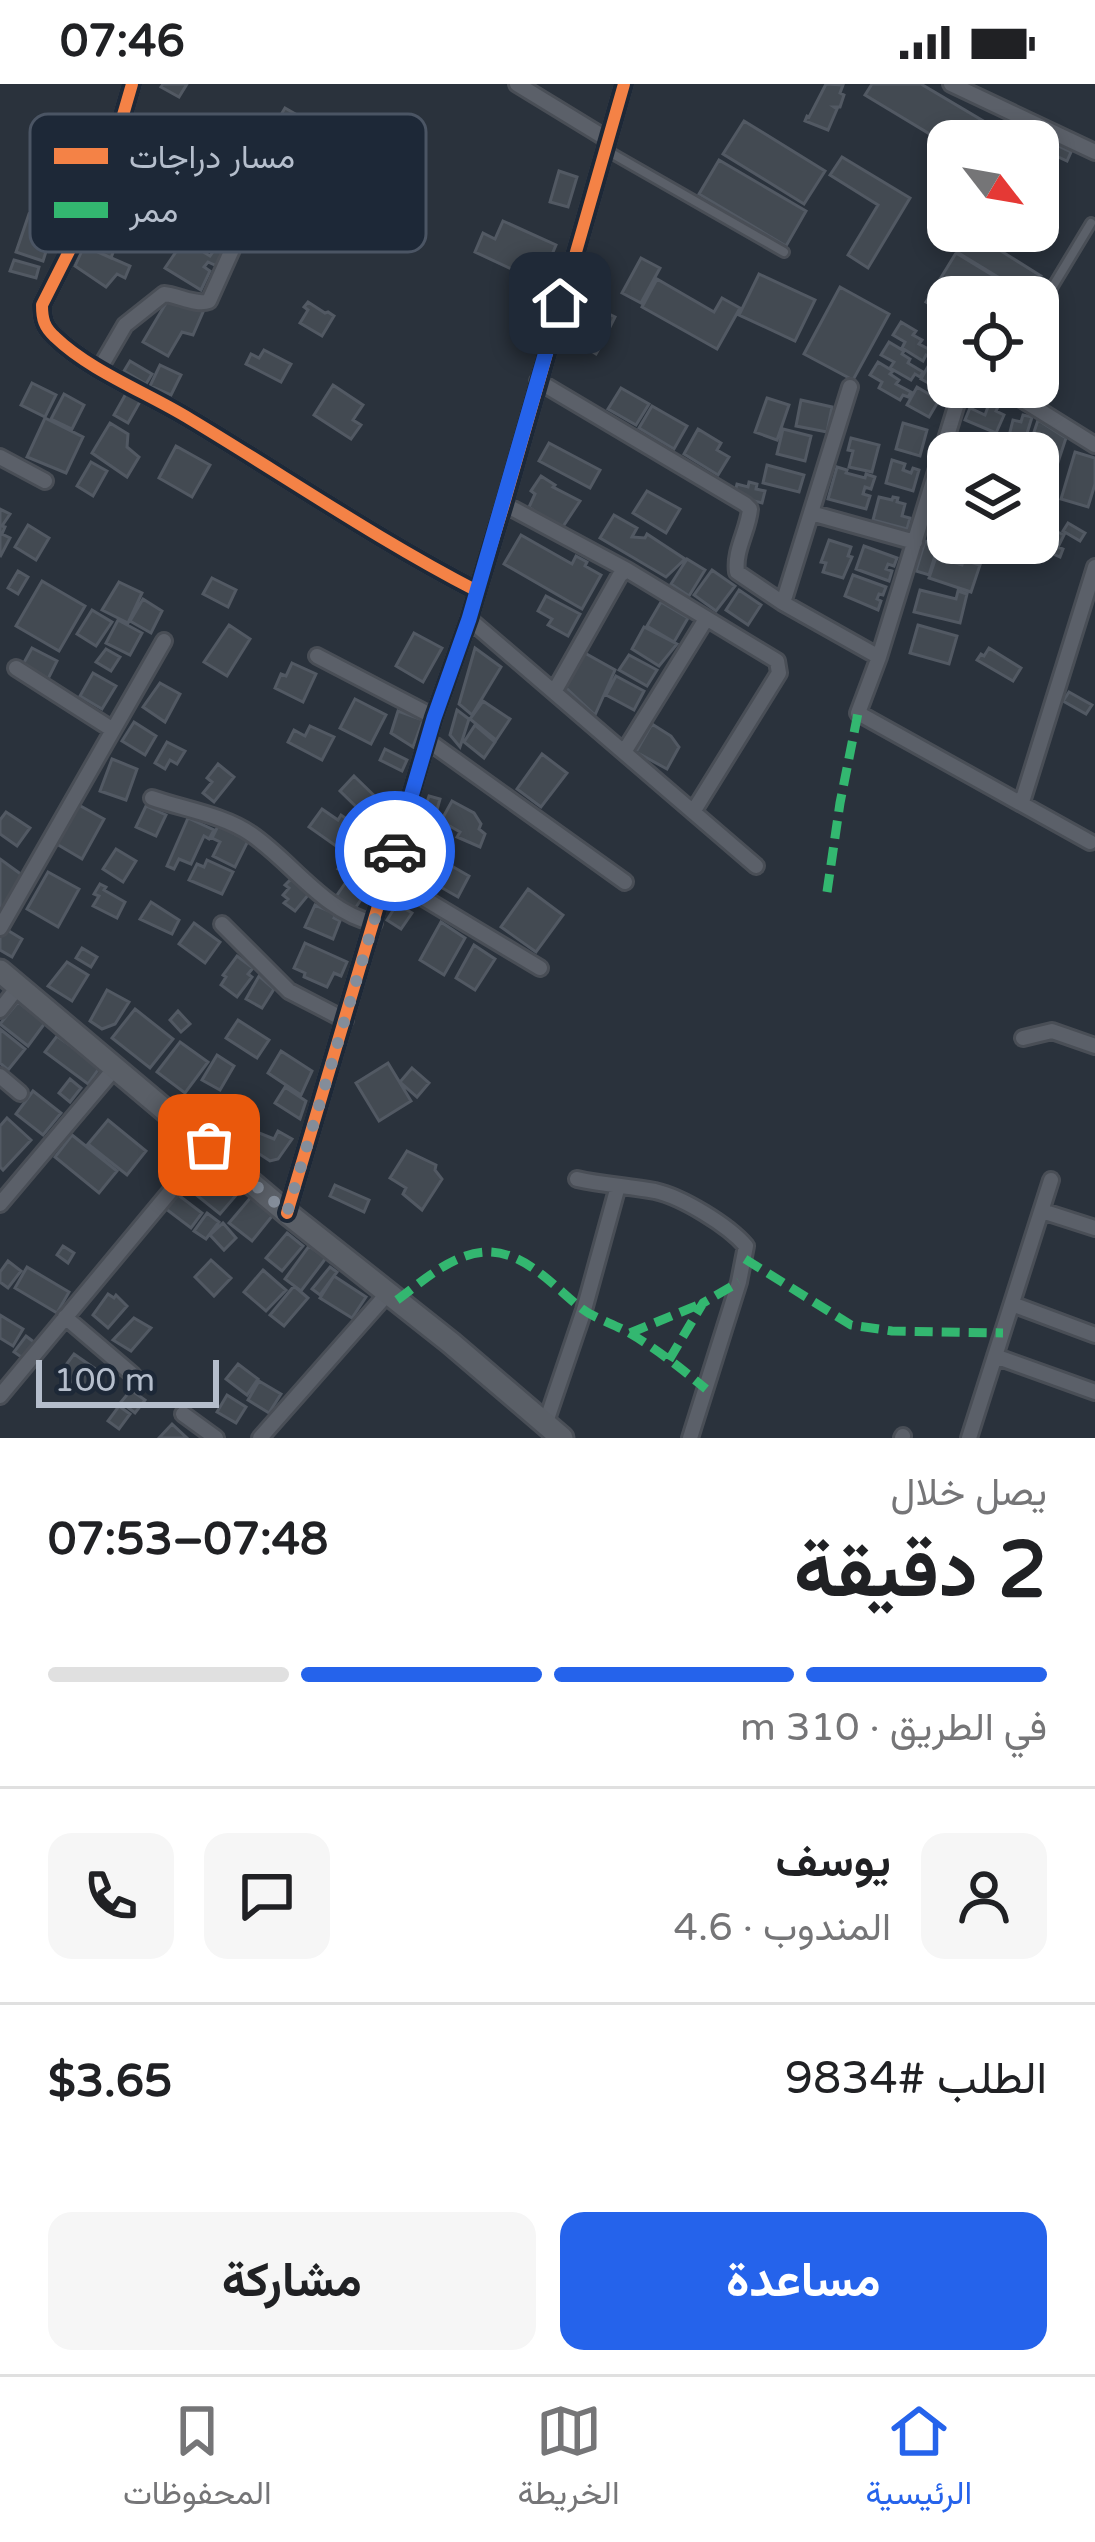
<!DOCTYPE html>
<html lang="ar">
<head>
<meta charset="utf-8">
<style>
  :root { --surface:#fff; --page:#f6f6f6; --text:#202124; --muted:#757577; --line:#e0e0e0; --accent:#2563eb }
  body { margin:0; font-family:"Varela Round",Vazirmatn,sans-serif; background:var(--page); color:var(--text); direction:rtl; height:100vh; display:flex; flex-direction:column; font-size:45px; white-space:nowrap }
  * { box-sizing:border-box; margin:0 }
  p { font-size:39px; color:var(--muted) }
  .icon { flex:none; width:66px; height:66px; fill:none; stroke:currentColor; stroke-width:2; stroke-linecap:round; stroke-linejoin:round }
  .map { position:relative; height:1354px; overflow:hidden; direction:ltr }
  .details { display:flex; flex-direction:column; background:var(--surface); flex:1 }
  .details>* { flex:none }
  .needle { width:78px; rotate:121deg }
  .tools { position:absolute; left:927px; top:36px; display:grid; gap:24px }
  .tools a { display:grid; place-items:center; width:132px; height:132px; border-radius:24px; background:var(--surface); box-shadow:0 6px 18px #0003; font-size:60px }
  .scale { position:absolute; left:36px; bottom:30px; width:183px; box-sizing:border-box; padding-left:12px; border:6px solid #b5becc; border-top:0; font-size:33px; line-height:42px; white-space:nowrap; color:#b5becc; -webkit-text-stroke:9px #1d2837; paint-order:stroke }
  .pin { position:absolute; display:grid; place-items:center; width:102px; height:102px; color:#fff; margin:-51px; border-radius:24px; box-shadow:0 6px 18px #0006 }
  .courier { position:absolute; display:grid; place-items:center; width:120px; height:120px; margin:-60px; border:9px solid #2563eb; border-radius:50%; background:#fff; color:#222; box-shadow:0 3px 15px #0007 }
  .overview em { font-style:normal; font-weight:700 }
  .overview div { display:flex; flex-direction:column-reverse }
  .overview { display:flex; align-items:center; justify-content:space-between; height:204px; padding:0 48px }
  h1 { font-size:78px; font-weight:700; line-height:90px }
  .bar { display:grid; grid-template-columns:repeat(4,1fr); gap:18px 12px; align-content:center; height:144px; padding:0 48px }
  .bar i { height:15px; border-radius:9px; background:var(--line) }
  .bar .selected { background:var(--accent) }
  .bar p { grid-column:span 4 }
  .line { display:flex; align-items:center; gap:30px; padding:0 48px; border-top:3px solid var(--line) }
  .line div { flex:1 }
  .round { display:grid; place-items:center; flex:none; width:126px; height:126px; border-radius:24px; background:var(--page) }
  .primary-button { display:flex; gap:24px; margin-top:auto; padding:24px 48px }
  .primary-button a { flex:1; height:138px; border-radius:24px; background:var(--accent); color:#fff; font-size:48px; font-weight:700; line-height:138px; text-align:center }
  .primary-button a+a { background:var(--page); color:var(--text) }
  .status { display:flex; justify-content:space-between; align-items:center; height:84px; padding:0 60px; background:var(--surface); direction:ltr }
  .status svg { height:33px; fill:currentColor }
  .menu { display:flex; justify-content:space-around; align-items:center; height:168px; border-top:3px solid var(--line); background:var(--surface); font-size:33px; color:var(--muted) }
  .menu a { display:grid; justify-items:center; gap:6px }
  .menu .selected { color:var(--accent) }
  .map>svg:first-child { display:block }
</style>
</head>
<body>
<div class="status"><b>07:46</b><svg viewBox="0 0 49 12"><path d="M0 12V9h3v3zM5 12V6h3v6zM10 12V3h3v9zM15 12V0h3v12zM26 1h20v11H26zM47 4h2v5h-2z"/></svg></div>
<div class="map">
<svg width="1095" height="1354" viewBox="0 0 1095 1354">
  <rect width="100%" height="100%" fill="#2a323c"/>
  <path fill="#434a52" stroke="#525963" stroke-width="3" d="M163,0H187L179,13L161,3Z
    M826,0L843,1L840,9L844,11L840,23H834L837,25L828,46L805,37L807,32L809,33Z
    M872,0H921L1017,57H948V61L865,11Z
    M285,24L299,32L298,34L302,37L295,50L298,52L295,58L280,50L283,45L275,41Z
    M744,37L825,87L804,120L723,70Z
    M1056,61L1071,68L1067,77L1052,70Z
    M842,73L910,114L868,184L848,171L878,121L830,91Z
    M719,76L806,127L786,162L699,110Z
    M559,87L577,93L568,123L550,118Z
    M29,130L55,139L43,177L16,168Z
    M503,137L556,161L548,180L541,177L533,195L475,168L483,149L495,155Z
    M101,138L113,144L116,141L122,144L111,174L89,164Z
    M963,147H969L1041,192L1029,212L952,165Z
    M184,156L210,172L217,162L226,167L217,182L208,178L204,183L210,187L201,206L165,184Z
    M84,162L130,182L125,194L117,190L106,203L75,182Z
    M956,169L1007,200L999,213H968L959,207L955,213H948L945,230L926,218Z
    M641,174L660,184L641,219L622,209Z
    M14,176L39,183L36,194L10,187Z
    M759,190L815,216L795,257L739,231Z
    M657,195L714,228L722,214L740,224L717,265L642,223Z
    M840,203L889,230L853,296L804,270Z
    M169,214L189,219L203,228L193,251L182,248L168,272L143,258Z
    M308,218L325,229L328,228L334,232L322,252L300,239L308,226L304,223Z
    M592,222L615,233L609,245L586,233Z
    M901,238L916,247L913,251L922,256L919,260L934,268L931,274L926,271L923,277L902,264L905,258L893,251Z
    M582,245L603,258L596,270L575,257Z
    M938,252L948,258V275L930,266Z
    M889,258L904,267L902,270L910,275L908,279L923,288L920,293L915,290L911,296L890,284L894,278L881,271Z
    M264,266L291,280L281,298L246,280L251,270L259,274Z
    M130,277L152,290L146,300L124,287Z
    M931,277L948,286V303H951L948,310L921,295Z
    M878,278L893,287L890,290L899,296L896,300L911,308L908,313L903,311L900,316L879,304L882,298L870,291Z
    M160,281L181,291L171,311L150,302Z
    M32,299L56,311L45,333L21,321Z
    M333,301L363,321L353,336L361,341L351,355L314,331Z
    M917,303L939,316L929,333L907,321Z
    M621,304L649,320L636,341L608,325Z
    M128,306L142,314L128,339L114,331Z
    M64,310L84,321L72,345L51,335Z
    M767,314L789,321L777,356L755,348Z
    M801,316L832,323L827,348L796,342Z
    M989,320L998,323L996,327L1004,331L996,349L965,336L970,324L985,331Z
    M652,322L687,342L674,365L639,344Z
    M1023,331L1032,333L1025,356L1009,352L1013,336L1021,338Z
    M45,334L83,353L66,389L27,373Z
    M1038,336L1066,354L1045,418L1038,414V369H1027Z
    M110,339L128,350L127,363L139,373L127,393L92,369Z
    M903,339L927,346L920,372L896,365Z
    M698,345L721,359L717,366L729,373L718,391L684,370Z
    M783,345L811,352L805,377L777,370Z
    M851,354L879,361L872,388L849,383L853,367L848,366Z
    M967,354L993,361L990,369H963Z
    M549,359L600,386L590,404L539,377Z
    M176,362L210,381L192,413L159,394Z
    M1075,368L1095,374V400L1088,423L1061,415Z
    M892,376L905,380L903,386L911,389L913,384L919,386L913,407L886,399Z
    M91,378L107,387L93,412L77,402Z
    M767,381L804,391L799,408L763,399Z
    M837,383L847,386L846,389L865,394L866,390L875,393L871,405L865,403L863,410L870,412L866,425L828,415Z
    M541,392L555,401L553,403L580,417L562,444L531,429L533,426L529,423L535,410L531,407Z
    M749,398L757,400L756,405L765,407L762,419L734,412L737,400L748,403Z
    M647,407L680,425L666,449L633,429Z
    M879,413L892,416L893,413L898,414L897,418L905,420L902,432L910,434L907,445L873,436Z
    M0,425L10,430L2,442L5,443L2,450L10,454L0,473Z
    M1038,429L1053,446L1064,451L1058,463L1063,465L1060,473L1028,459H1038Z
    M614,431L637,444L632,453L645,454L647,450L685,475L666,493L600,454Z
    M1068,439L1085,449L1080,457L1063,447Z
    M28,441L49,454L36,476L15,463Z
    M948,445V459L986,461L982,475L941,464L943,457L931,454Z
    M521,451L572,480L576,472L587,478L585,482L601,491L582,525L504,480Z
    M829,456L851,463L848,472L852,473L843,494L823,488L826,479L821,478Z
    M925,457L938,462L929,491L916,487Z
    M864,462L897,474L894,482L888,480L886,485L892,487L889,497L856,485Z
    M936,473L962,481L964,476L980,481L971,508L929,494Z
    M687,475L705,486L689,512L671,500Z
    M712,486L735,502L716,527L694,511Z
    M18,487L28,493L18,510L8,504Z
    M853,491L886,503L883,511L879,510L877,515L881,517L878,526L845,512Z
    M212,494L236,506L228,523L203,510Z
    M42,497L85,522L59,567L16,542Z
    M119,498L142,509L128,539L102,526Z
    M739,506L761,521L748,541L726,526Z
    M920,506L956,515L958,507L967,510L960,539L914,528Z
    M546,512L580,530L568,552L548,541L552,535L538,527Z
    M143,515L162,527L151,549L130,537Z
    M661,518L688,534L674,558L647,542Z
    M92,526L112,538L96,562L77,550Z
    M118,536L142,549L130,571L106,559Z
    M229,541L250,555L227,592L204,578Z
    M918,541L957,552L949,580L910,569Z
    M644,543L677,560L659,582L632,565Z
    M414,549L442,564L423,598L396,582Z
    M32,564L57,577L48,595L22,582Z
    M475,564L501,583L472,631L459,620Z
    M989,564L1021,584L1013,597L977,576L981,570L984,572Z
    M106,565L120,573L111,587L96,578Z
    M583,568L615,586L595,631L564,602Z
    M629,571L657,586L647,602L619,586Z
    M292,579L316,590L303,618L275,604L281,590L286,592Z
    M93,589L116,602L102,625L80,612Z
    M616,592L644,607L634,626L606,611Z
    M160,599L180,610L165,638L143,623Z
    M1069,608L1092,621L1086,630L1063,617Z
    M355,615L386,631L371,660L340,644Z
    M483,617L510,635L496,656L470,635Z
    M457,626L469,635L460,663L450,651Z
    M398,627L423,636L413,663L391,649Z
    M134,638L156,652L145,671L122,657Z
    M652,640L671,652L679,663L667,685L636,668Z
    M475,641L495,658L484,674L464,658Z
    M310,642L334,653L322,676L288,658L294,646L305,652Z
    M167,658L185,667L177,680L170,676L165,685L155,679Z
    M385,665L407,676L402,687L380,676Z
    M542,670L567,689L541,723L517,705Z
    M112,675L137,685L126,716L100,707Z
    M218,680L234,693L214,718L203,709L212,698L207,694Z
    M354,692L389,726L375,741L340,707Z
    M429,712L440,715L433,740L421,736Z
    M452,717L474,729L481,740L479,745L485,750L480,763L457,753L460,748L441,737Z
    M77,720L104,735L82,775L55,759Z
    M146,722L166,731L156,752L136,743Z
    M322,725L338,736L341,731L353,739L336,762L309,743Z
    M6,728L30,744L17,762L0,750V736Z
    M188,734L214,746L209,755L204,752L191,780L179,775L174,785L167,782Z
    M364,736L380,751L382,759L376,770L350,759Z
    M220,738L231,744L229,747L248,757L235,783L213,772L220,758L212,754Z
    M350,763L361,769L349,791L338,785Z
    M116,765L136,777L123,798L103,785Z
    M360,772L375,778L367,804L351,798Z
    M436,773L469,792L458,813L416,789L421,781L429,786Z
    M0,775L22,791L0,831Z
    M207,776L233,788L222,810L189,796L197,780L204,783Z
    M48,788L79,805L58,843L27,825Z
    M291,795L309,810L295,827L284,819L288,815L283,811L289,804L285,801Z
    M346,798L364,811L354,826L335,814Z
    M100,800L106,803L104,806L125,818L117,834L93,822L99,812L94,810Z
    M528,805L563,831L536,868L501,843Z
    M151,818L179,836L172,850L140,835Z
    M397,820L412,829L401,845L387,836Z
    M315,821L336,830L334,834L340,837L333,855L305,843Z
    M441,838L465,854L444,891L420,876Z
    M194,839L220,858L205,879L179,860Z
    M4,844L22,855L12,873L0,866V851Z
    M305,859L347,878L341,892L334,889L327,903L304,893L305,889L294,884Z
    M474,861L495,875L475,906L456,894Z
    M82,864L97,873L91,883L76,874Z
    M237,872L253,884L248,890L252,893L237,913L221,901L226,893L223,891Z
    M67,878L88,891L72,917L48,902Z
    M259,892L274,905L262,924L246,915Z
    M107,906L129,918L115,940L102,945L90,937Z
    M18,918L45,939L28,962L0,940Z
    M135,925L173,955L150,984L112,954Z
    M178,927L190,940L181,948L170,936Z
    M238,936L269,956L257,974L226,954Z
    M0,945L25,965L8,986L0,979Z
    M57,952L100,983L88,1000L45,968Z
    M180,958L208,978L185,1009L157,988Z
    M281,967L312,987L301,1011L268,989Z
    M217,971L234,982L220,1006L202,996Z
    M388,979L411,1017L379,1037L356,999Z
    M412,984L429,999L417,1013L400,998Z
    M70,995L81,1004L70,1018L59,1009Z
    M285,1003L306,1017L300,1035L275,1019Z
    M33,1007L61,1029L43,1051L16,1030Z
    M225,1020L251,1039L239,1056L212,1038Z
    M7,1034L31,1056L3,1086L0,1083V1042Z
    M108,1036L146,1067L127,1091L88,1060Z
    M252,1046L274,1055L278,1047L292,1055L278,1075L270,1077L244,1060Z
    M72,1051L117,1087L99,1109L55,1073Z
    M407,1067L436,1081L435,1086L442,1095L422,1126L403,1110L406,1104L390,1094Z
    M208,1072L244,1102L220,1130L184,1101Z
    M335,1101L369,1116L364,1128L330,1112Z
    M177,1110L202,1129L191,1144L166,1125Z
    M251,1113L273,1131L252,1157L229,1139Z
    M207,1129L219,1138L206,1155L194,1147Z
    M223,1139L236,1154L224,1166L210,1151Z
    M287,1149L303,1162L282,1187L266,1174Z
    M63,1162L74,1169L68,1179L57,1171Z
    M309,1162L326,1174L301,1207L285,1195Z
    M211,1176L231,1194L214,1212L195,1193Z
    M8,1177L21,1187L8,1204L0,1198V1188Z
    M27,1183L69,1208L57,1229L15,1204Z
    M330,1183L337,1188L320,1211L312,1205Z
    M263,1186L286,1206L266,1227L244,1208Z
    M334,1192L366,1213L352,1234L320,1214Z
    M294,1202L308,1214L284,1242L270,1231Z
    M108,1210L114,1214L116,1211L127,1222L108,1244L93,1231Z
    M0,1231L23,1245L13,1262L0,1254Z
    M134,1234L151,1244L131,1267L113,1256Z
    M26,1252L38,1261L27,1277L14,1268Z
    M74,1270L94,1284L92,1287L100,1293L88,1309L60,1289Z
    M238,1280L258,1295L247,1311L226,1295Z
    M259,1297L281,1310L269,1329L248,1316Z
    M131,1306L145,1316L135,1329L121,1318Z
    M227,1311L246,1323L236,1339L217,1328Z
    M119,1322L130,1330L119,1345L108,1337Z
    M172,1340L187,1354H159Z"/>
  <g fill="none" stroke-linecap="round" stroke-linejoin="round">
    <defs>
      <path id="service" d="M604,65L784,168
        M1038,227L1091,139"/>
      <path id="minor" d="M132,0L103,100L42,221C42,235 44,243 55,253C90,287 148,309 190,335C285,392 378,456 477,507
        M517,0L607,55
        M951,0L1095,68
        M100,284L125,241L164,210C178,211 196,222 209,217L243,141
        M538,297L745,420L750,425C748,447 734,466 737,488L783,519L879,573
        M962,303L879,573L858,629L1090,758
        M1002,303L1095,361
        M0,373L45,397
        M504,420L627,486
        M811,429L915,458
        M783,519L850,303
        M469,535L756,782
        M317,572L434,633
        M16,584L113,646
        M554,608L620,491L627,486L777,577L779,589L693,728
        M427,656L625,798
        M624,668L706,535
        M152,714C183,725 224,731 251,750C292,778 324,828 374,839
        M1022,718L1095,483
        M387,792L540,884
        M222,840L289,907L345,936
        M0,844L164,557
        M0,926L18,903
        M1023,954L1052,947L1095,962
        M0,992L20,1009
        M577,1095C603,1101 628,1102 655,1107C682,1113 728,1141 746,1162L739,1198L690,1354
        M0,1120L115,984
        M1042,1127L1095,1144
        M287,1129L434,633L469,535L504,420L624,0
        M1012,1220L1095,1251
        M65,1233L133,1291
        M995,1272L1095,1308
        M0,1312L209,1061
        M183,1330L216,1354
        M545,1341L584,1226L618,1102
        M260,1354L388,1209
        M902,1354L903,1352
        M969,1354L1051,1096"/>
      <path id="secondary" d="M0,887L287,1129L451,1259L562,1354"/>
    </defs>
    <use href="#service" stroke="#494e56" stroke-width="14"/>
    <use href="#minor" stroke="#494e56" stroke-width="20"/>
    <use href="#secondary" stroke="#494e56" stroke-width="27"/>
    <use href="#service" stroke="#5b6069" stroke-width="8"/>
    <use href="#minor" stroke="#5b6069" stroke-width="14"/>
    <use href="#secondary" stroke="#5a5f67" stroke-width="21"/>
    <path stroke="#33b770" stroke-width="9" stroke-dasharray="18 9" stroke-linecap="butt" d="M827,808L840,719L858,629
      M745,1175L851,1241L892,1247L1003,1249
      M397,1216C423,1197 453,1169 486,1168C525,1167 553,1202 581,1224C595,1235 615,1240 631,1250C658,1266 682,1285 706,1305
      M630,1249L703,1219
      M669,1276L703,1219L739,1198"/>
    <defs>
      <path id="cycleway" d="M132,0L103,100L42,221C42,235 44,243 55,253C90,287 148,309 190,335C285,392 378,456 477,507
        M287,1129L434,633L469,535L504,420L624,0"/>
    </defs>
    <use href="#cycleway" stroke="#1d2837" stroke-width="20"/>
    <use href="#cycleway" stroke="#f48246" stroke-width="12"/>
  </g>
  <g fill="none" stroke-linecap="round" stroke-linejoin="round">
    <path stroke="#848d9a" stroke-width="12" stroke-dasharray="0 21.6" d="M209,1061L287,1129L395,767"/>
    <path stroke="#2563eb" stroke-width="15" d="M395,767L434,634L469,535L560,219"/>
  </g>
  <rect x="30" y="30" width="396" height="138" rx="18" fill="#1d2837" stroke="#4b5564" stroke-width="3"/>
  <rect x="54" y="64" width="54" height="16" fill="#f48246"/>
  <rect x="54" y="118" width="54" height="16" fill="#33b770"/>
  <g font-size="33" fill="#b5becc">
    <text x="129" y="84">مسار دراجات</text>
    <text x="129" y="138">ممر</text>
  </g>
</svg>
<div class="tools">
<a><svg class="needle" viewBox="-14 -14 28 28"><path d="M0-13l5 13h-10z" fill="#e53935"/><path d="M0 13l5-13h-10z" fill="#757577"/></svg></a>
<a><svg class="icon" aria-label="locate" viewBox="0 0 24 24"><circle cx="12" cy="12" r="6"/><path d="M12 2v4M12 18v4M2 12h4M18 12h4"/></svg></a>
<a><svg class="icon" aria-label="layers" viewBox="0 0 24 24"><path d="M12 4l9 5-9 5-9-5zM3 14l9 5 9-5"/></svg></a>
</div>
<div class="scale">100 m</div>
<div class="pin" style="left:209px;top:1061px;background:#ea580c"><svg class="icon" aria-label="bag" viewBox="0 0 24 24"><path d="M5 8h14l-1 12H6zM9 8a3 3 0 0 1 6 0"/></svg></div>
<div class="pin" style="left:560px;top:219px;background:#1f2937"><svg class="icon" aria-label="home" viewBox="0 0 24 24"><path d="M3 11l9-7 9 7M6 9v11h12V9"/></svg></div>
<div class="courier" style="left:395px;top:767px"><svg class="icon" aria-label="car" viewBox="0 0 24 24"><path d="M5 17H2v-5l4-1 3-4h7l3 4 3 1v5h-3M9 17h6M6 11h13"/><circle cx="7" cy="17" r="2"/><circle cx="17" cy="17" r="2"/></svg></div>
</div>
<section class="details">
<div class="overview"><div><h1>2 دقيقة</h1><p>يصل خلال</p></div><em>07:48–07:53</em></div>
<div class="bar"><i class="selected"></i><i class="selected"></i><i class="selected"></i><i></i><p>في الطريق · 310 m</p></div>
<div class="line" style="height:216px"><a class="round"><svg class="icon" aria-label="person" viewBox="0 0 24 24"><circle cx="12" cy="8" r="4"/><path d="M4 21q1-7 8-7t8 7"/></svg></a><div><b>يوسف</b><p>المندوب · 4.6</p></div><a class="round"><svg class="icon" aria-label="chat" viewBox="0 0 24 24"><path d="M4 5h16v11H9l-5 4z"/></svg></a><a class="round"><svg class="icon" aria-label="phone" viewBox="0 0 24 24"><path d="M5 4h4l2 5-3 2q2 4 5 5l2-3 5 2v4C11 20 4 13 5 4z"/></svg></a></div>
<div class="line" style="height:156px"><div>الطلب #9834</div><b>$3.65</b></div>
<div class="primary-button"><a>مساعدة</a><a>مشاركة</a></div>
</section>
<nav class="menu">
<a class="selected"><svg class="icon" aria-label="home" viewBox="0 0 24 24"><path d="M3 11l9-7 9 7M6 9v11h12V9"/></svg>الرئيسية</a>
<a><svg class="icon" aria-label="map" viewBox="0 0 24 24"><path d="M3 6l6-2 6 2 6-2v14l-6 2-6-2-6 2zM9 4v14M15 6v14"/></svg>الخريطة</a>
<a><svg class="icon" aria-label="saved" viewBox="0 0 24 24"><path d="M7 4h10v16l-5-4-5 4z"/></svg>المحفوظات</a>
</nav>
</body>
</html>
